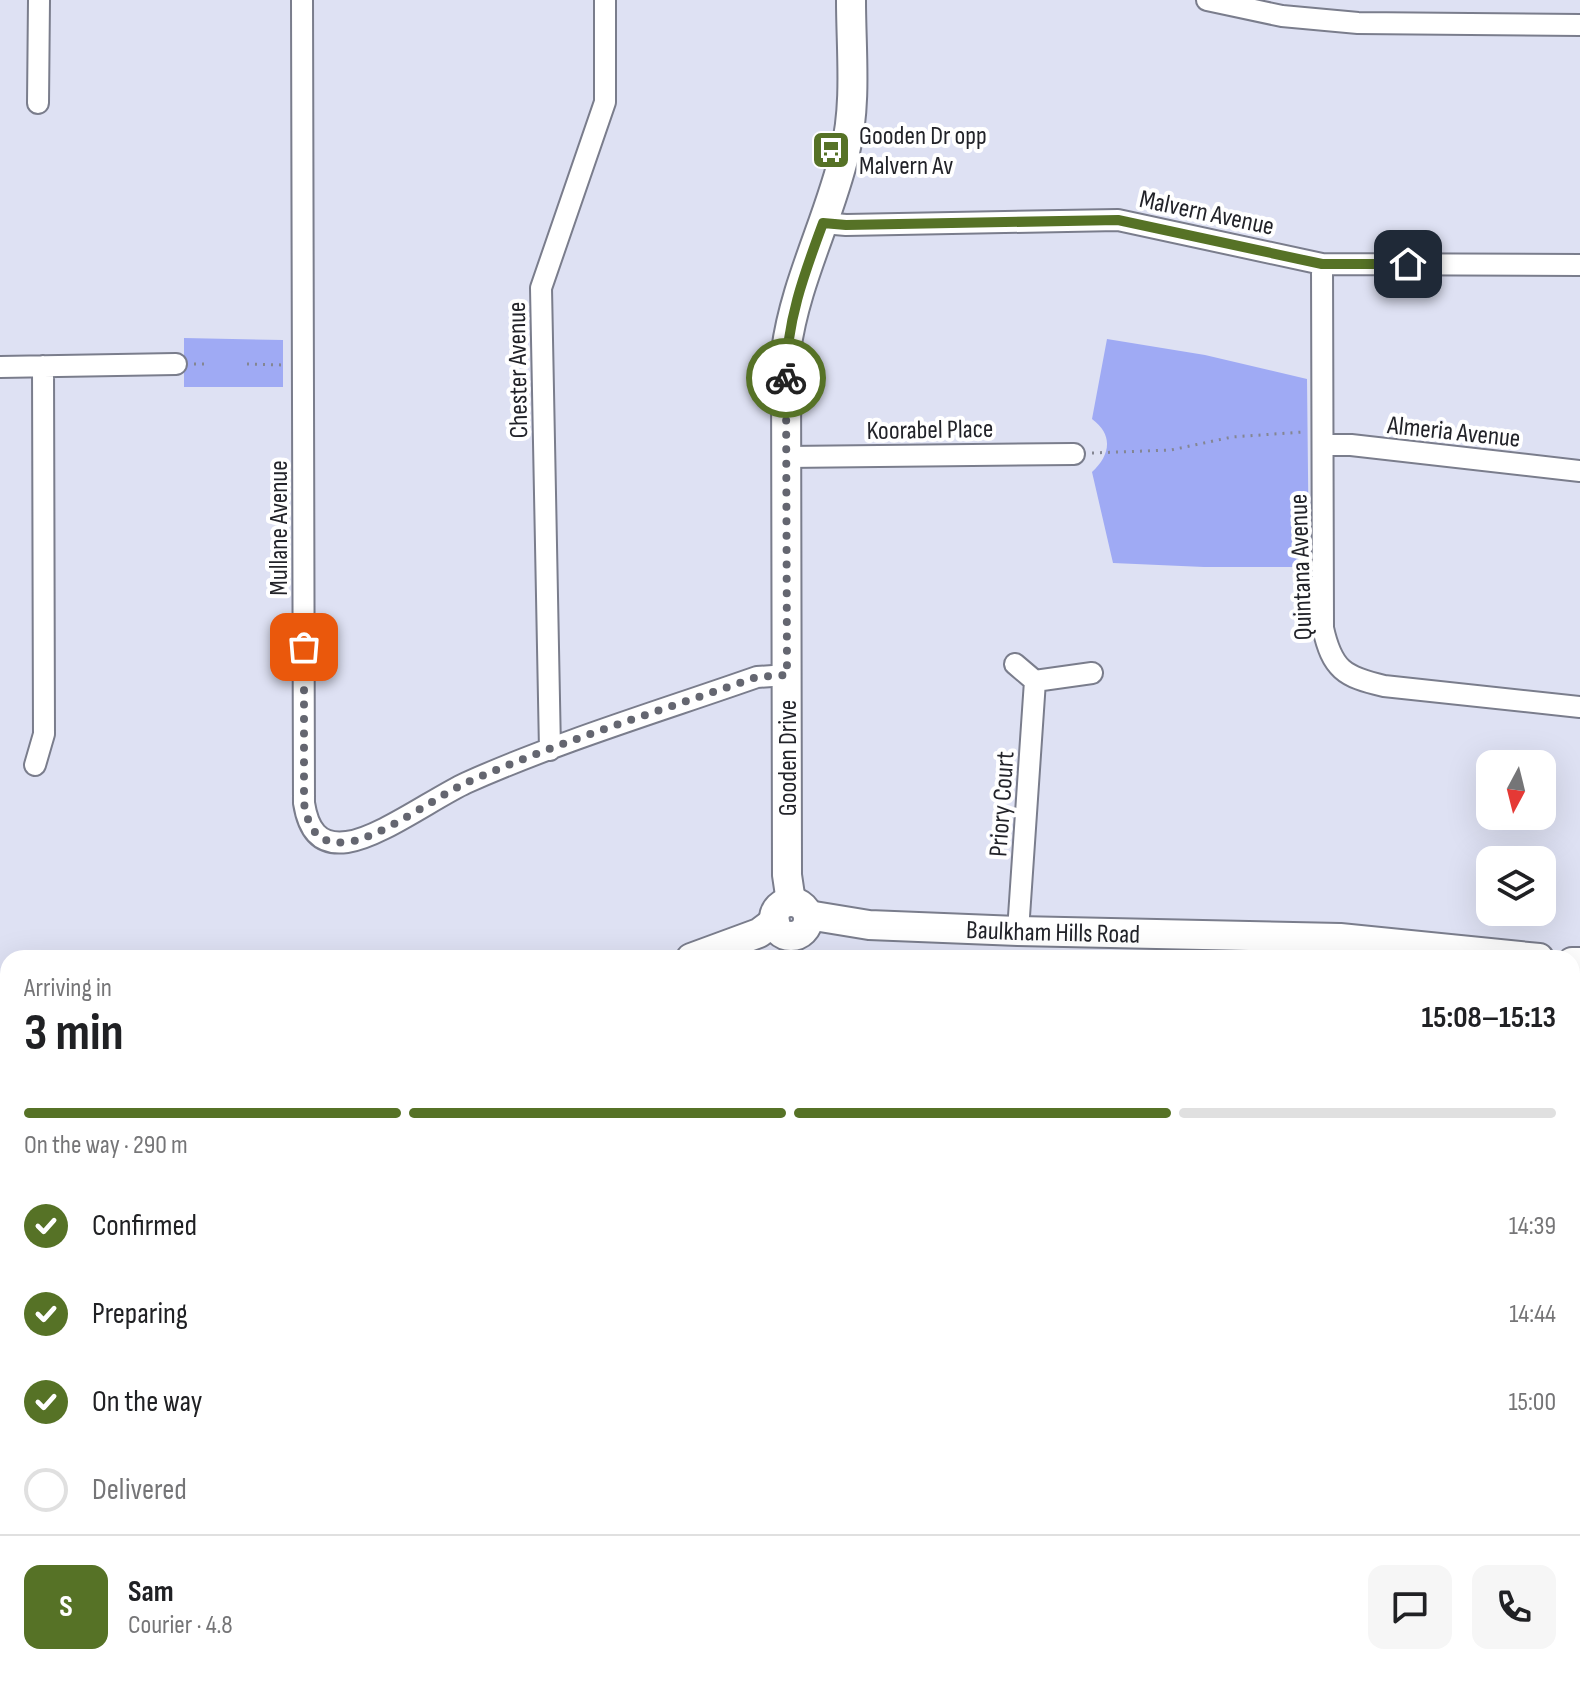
<!DOCTYPE html>
<html lang="en">
<head>
<meta charset="utf-8">
<style>
  :root { --surface:#fff; --page:#f6f6f6; --text:#202124; --muted:#757577; --line:#e0e0e0; --accent:#567226 }
  body { margin:0; font-family:"Sofia Sans Condensed",sans-serif; background:var(--page); color:var(--text); height:100vh; display:flex; flex-direction:column; font-size:30px; white-space:nowrap }
  * { box-sizing:border-box; margin:0 }
  p { font-size:26px; color:var(--muted) }
  .icon { flex:none; width:44px; height:44px; fill:none; stroke:currentColor; stroke-width:2; stroke-linecap:round; stroke-linejoin:round }
  .map { position:relative; flex:1; overflow:hidden }
  .drawer { position:absolute; left:0px; top:950px; width:1580px; height:744px; display:flex; flex-direction:column; background:var(--surface); border-radius:24px 24px 0 0; box-shadow:0 8px 32px #0002 }
  .drawer>* { flex:none }
  .needle { width:52px; rotate:187deg }
  .fabs { position:absolute; left:1476px; top:750px; display:grid; gap:16px }
  .fabs a { display:grid; place-items:center; width:80px; height:80px; border-radius:16px; background:var(--surface); box-shadow:0 8px 32px #0002; font-size:40px }
  .pin { position:absolute; display:grid; place-items:center; width:68px; height:68px; color:#fff; margin:-34px; border-radius:16px; box-shadow:0 4px 12px #0006 }
  .courier { position:absolute; display:grid; place-items:center; width:80px; height:80px; margin:-40px; border:6px solid #567226; border-radius:50%; background:#fff; color:#222; box-shadow:0 2px 10px #0007 }
  .head em { font-style:normal; font-weight:700 }
  .head div { display:flex; flex-direction:column-reverse }
  .head { display:flex; align-items:center; justify-content:space-between; height:136px; padding:0 24px }
  h1 { font-size:52px; font-weight:700; line-height:60px }
  .bar { display:grid; grid-template-columns:repeat(4,1fr); gap:12px 8px; align-content:center; height:96px; padding:0 24px }
  .bar i { height:10px; border-radius:6px; background:var(--line) }
  .bar .selected { background:var(--accent) }
  .bar p { grid-column:span 4 }
  .line { display:flex; align-items:center; gap:20px; padding:0 24px; border-top:2px solid var(--line) }
  .line div { flex:1 }
  .round { display:grid; place-items:center; flex:none; width:84px; height:84px; border-radius:16px; background:var(--page) }
  ol { padding:0 24px; list-style:none }
  li { display:flex; align-items:center; gap:24px; height:88px }
  li p { margin-inline-start:auto }
  li .icon { padding:8px; border-radius:50%; background:var(--accent); color:#fff; stroke-width:4 }
  li:last-child { color:var(--muted) }
  li i { width:44px; height:44px; border:4px solid var(--line); border-radius:50% }
  .map>svg:first-child { display:block }
</style>
</head>
<body>
<div class="map">
<svg width="1580" height="1694" viewBox="0 0 1580 1694">
  <rect width="100%" height="100%" fill="#dee1f3"/>
  <path fill="#9faaf4" d="M184,338L283,340V387H184Z
    M1107,339L1205,355L1307,379L1309,567H1204L1113,563L1092,472C1110,456 1114,435 1092,419Z"/>
  <path fill="#494b59" d="M0,1087L8,1088V1130L0,1129Z"/>
  <g fill="none" stroke-linecap="round" stroke-linejoin="round">
    <defs>
      <path id="street" d="M302,0L304,803C308,828 318,846 347,842C379,838 434,798 466,783C560,741 660,711 757,677L787,675
        M1207,0L1282,16L1358,23L1580,25
        M38,103L39,0
        M823,223L846,225L1118,220L1322,264L1580,265
        M1322,264L1323,628C1332,669 1344,677 1384,686L1580,707
        M0,367L176,364
        M1323,445H1351L1580,471
        M787,457L1074,454
        M1015,664L1035,681L1018,931
        M1035,681L1092,673
        M550,750L541,288L605,102V0
        M35,765L44,734L43,366
        M1572,1213L1580,1214
        M0,1378H8
        M1143,1686L1183,1694
        M441,1694L444,1686
        M658,1694L660,1686"/>
      <g id="secondary">
        <path d="M791,902L787,875L786,351C795,282 829,220 845,152C857,104 851,50 851,0"/>
        <circle cx="791" cy="919" r="17"/>
        <path id="s1" d="M808,915L869,925L1018,931L1340,938L1539,958"/>
        <path d="M691,958L759,933L775,921"/>
        <path d="M1572,962H1580"/>
        <path d="M0,1618L8,1619"/>
        <path d="M401,1686L423,1694"/>
      </g>
      <path id="primary" d="M0,1027L8,1030
        M1572,1531L1580,1533"/>
    </defs>
    <use href="#street" stroke="#7a7d8c" stroke-width="24"/>
    <use href="#secondary" stroke="#7a7d8c" stroke-width="32"/>
    <use href="#primary" stroke="#7a7d8c" stroke-width="36"/>
    <path stroke="#848692" stroke-width="3" stroke-dasharray="2 6" stroke-linecap="butt" d="M194,364H210
      M247,364L284,365
      M1092,453L1171,450L1232,437L1303,432"/>
    <use href="#street" stroke="#fff" stroke-width="20"/>
    <use href="#secondary" stroke="#fff" stroke-width="28"/>
    <use href="#primary" stroke="#fff" stroke-width="32"/>
  </g>
  <g fill="none" stroke-linecap="round" stroke-linejoin="round">
    <path stroke="#646670" stroke-width="8" stroke-dasharray="0 14.4" d="M304,647V803C308,828 318,846 347,842C379,839 434,798 466,783C560,741 660,711 757,677L787,675L786,378"/>
    <path stroke="#567226" stroke-width="10" d="M786,378C786,323 804,274 823,223L846,225L1118,220L1322,264H1408"/>
  </g>
  <defs>
    <symbol id="bus-square" viewBox="-11 -11 22 22"><rect x="-9" y="-9" width="18" height="18" rx="4" fill="#567226" stroke="#fff"/><path d="M-5-6H5V4H4V6H2V4H-2V6H-4V4H-5ZM-3.5-4V0h7V-4ZM-3.5 1.2v1.5H-2V1.2ZM2 1.2v1.5H3.5V1.2Z" fill="#fff"/></symbol>
  </defs>
  <g fill-rule="evenodd">
    <use href="#bus-square" x="809" y="128" width="44" height="44"/>
  </g>
  <g text-anchor="middle" stroke-width="8" stroke-linejoin="round" paint-order="stroke">
    <g font-size="26" fill="#222329" stroke="#fff" text-anchor="start">
      <text x="859" y="144">Gooden Dr opp<tspan x="859" dy="30">Malvern Av</tspan></text>
    </g>
    <g font-size="26" fill="#222329" stroke="#fff">
      <text transform="translate(1207 212) rotate(12)" y="9">Malvern Avenue</text>
      <text transform="translate(517 370) rotate(-91)" y="9">Chester Avenue</text>
      <text transform="translate(930 429) rotate(-1)" y="9">Koorabel Place</text>
      <text transform="translate(1454 431) rotate(6)" y="9">Almeria Avenue</text>
      <text transform="translate(278 528) rotate(-90)" y="9">Mullane Avenue</text>
      <text transform="translate(1300 567) rotate(-92)" y="9">Quintana Avenue</text>
      <text transform="translate(787 758) rotate(-90)" y="9">Gooden Drive</text>
      <text transform="translate(1001 804) rotate(-86)" y="9">Priory Court</text>
      <text dy="9" stroke="none"><textPath href="#s1" startOffset="246">Baulkham Hills Road</textPath></text>
    </g>
  </g>
</svg>
<div class="fabs">
<a><svg class="needle" viewBox="-14 -14 28 28"><path d="M0-13l5 13h-10z" fill="#e53935"/><path d="M0 13l5-13h-10z" fill="#757577"/></svg></a>
<a><svg class="icon" aria-label="layers" viewBox="0 0 24 24"><path d="M12 4l9 5-9 5-9-5zM3 14l9 5 9-5"/></svg></a>
</div>
<div class="pin" style="left:304px;top:647px;background:#ea580c"><svg class="icon" aria-label="bag" viewBox="0 0 24 24"><path d="M5 8h14l-1 12H6zM9 8a3 3 0 0 1 6 0"/></svg></div>
<div class="pin" style="left:1408px;top:264px;background:#1f2937"><svg class="icon" aria-label="home" viewBox="0 0 24 24"><path d="M3 11l9-7 9 7M6 9v11h12V9"/></svg></div>
<div class="courier" style="left:786px;top:378px"><svg class="icon" aria-label="bike" viewBox="0 0 24 24"><circle cx="6" cy="16" r="4"/><circle cx="18" cy="16" r="4"/><path d="M6 16l4-8h5l3 8M10 8l3 8H6M13 5h3"/></svg></div>
<section class="drawer">
<div class="head"><div><h1>3 min</h1><p>Arriving in</p></div><em>15:08–15:13</em></div>
<div class="bar"><i class="selected"></i><i class="selected"></i><i class="selected"></i><i></i><p>On the way · 290 m</p></div>
<ol>
<li><svg class="icon" aria-label="check" viewBox="0 0 24 24"><path d="M5 12l5 5 9-10"/></svg>Confirmed<p>14:39</p></li>
<li><svg class="icon" aria-label="check" viewBox="0 0 24 24"><path d="M5 12l5 5 9-10"/></svg>Preparing<p>14:44</p></li>
<li><svg class="icon" aria-label="check" viewBox="0 0 24 24"><path d="M5 12l5 5 9-10"/></svg>On the way<p>15:00</p></li>
<li><i></i>Delivered</li>
</ol>
<div class="line" style="height:144px"><b class="round" style="background:var(--accent);color:#fff">S</b><div><b>Sam</b><p>Courier · 4.8</p></div><a class="round"><svg class="icon" aria-label="chat" viewBox="0 0 24 24"><path d="M4 5h16v11H9l-5 4z"/></svg></a><a class="round"><svg class="icon" aria-label="phone" viewBox="0 0 24 24"><path d="M5 4h4l2 5-3 2q2 4 5 5l2-3 5 2v4C11 20 4 13 5 4z"/></svg></a></div>
</section>
</div>
</body>
</html>
